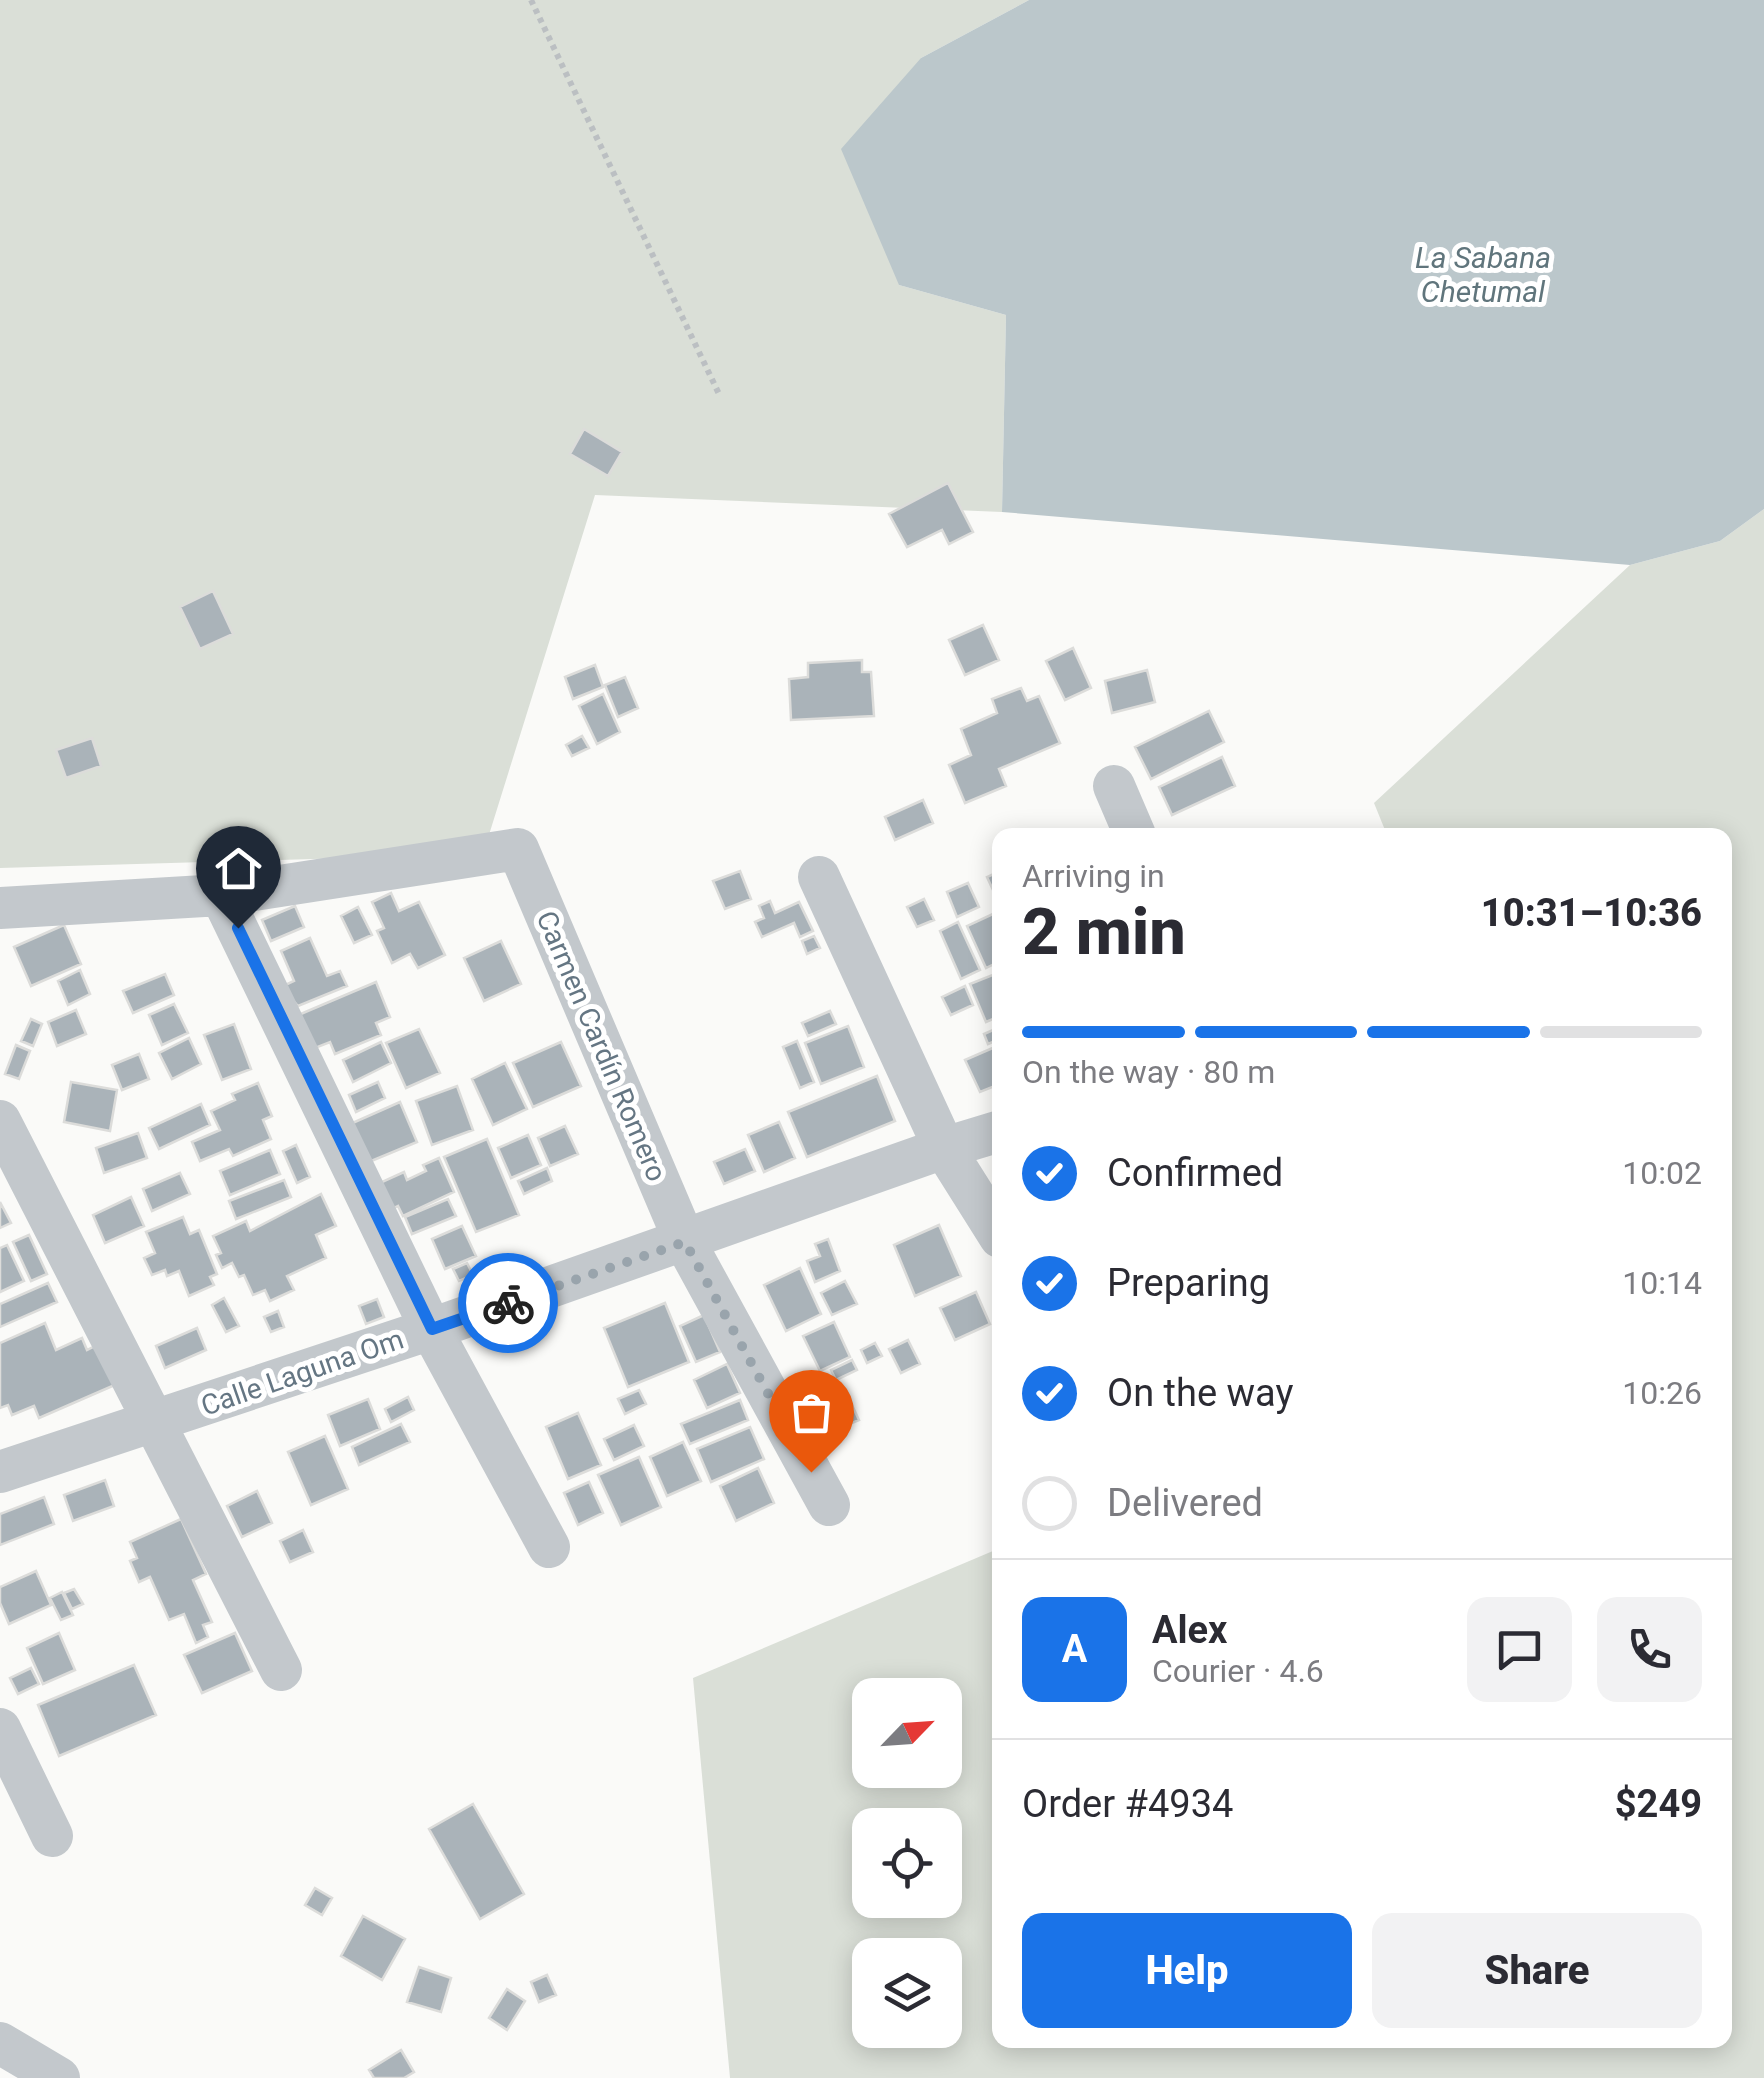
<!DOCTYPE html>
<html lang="en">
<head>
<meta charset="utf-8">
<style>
  :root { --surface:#fff; --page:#f2f2f3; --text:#2b2b33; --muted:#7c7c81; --line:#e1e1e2; --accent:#1a73e8 }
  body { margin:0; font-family:Roboto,sans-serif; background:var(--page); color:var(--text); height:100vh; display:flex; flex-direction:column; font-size:38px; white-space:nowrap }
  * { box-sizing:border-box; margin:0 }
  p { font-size:32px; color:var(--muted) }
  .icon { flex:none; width:55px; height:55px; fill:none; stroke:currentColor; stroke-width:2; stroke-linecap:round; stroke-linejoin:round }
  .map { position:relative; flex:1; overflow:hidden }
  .details { position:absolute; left:992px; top:828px; width:740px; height:1220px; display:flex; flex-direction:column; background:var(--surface); border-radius:20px; box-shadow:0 5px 25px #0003 }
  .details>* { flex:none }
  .needle { width:65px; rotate:65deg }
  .tools { position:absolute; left:852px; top:1678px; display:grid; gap:20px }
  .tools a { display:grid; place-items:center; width:110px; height:110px; border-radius:20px; background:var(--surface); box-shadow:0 5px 25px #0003; font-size:50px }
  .pin { position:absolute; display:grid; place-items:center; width:85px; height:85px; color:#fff; margin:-102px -42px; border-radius:50% 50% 50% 0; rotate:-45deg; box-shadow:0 0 10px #0007 }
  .pin .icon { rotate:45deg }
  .courier { position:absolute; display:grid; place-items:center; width:100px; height:100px; margin:-50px; border:8px solid #1a73e8; border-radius:50%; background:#fff; color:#222; box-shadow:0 2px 12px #0007 }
  .head em { font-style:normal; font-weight:800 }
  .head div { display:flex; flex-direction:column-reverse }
  .head { display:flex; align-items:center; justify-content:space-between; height:170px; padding:0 30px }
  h1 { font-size:65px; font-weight:800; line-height:75px }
  .bar { display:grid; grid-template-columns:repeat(4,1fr); gap:15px 10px; align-content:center; height:120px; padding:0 30px }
  .bar i { height:12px; border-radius:8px; background:var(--line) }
  .bar .on { background:var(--accent) }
  .bar p { grid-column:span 4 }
  .line { display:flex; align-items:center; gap:25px; padding:0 30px; border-top:2px solid var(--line) }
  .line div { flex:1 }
  .round { display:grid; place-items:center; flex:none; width:105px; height:105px; border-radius:20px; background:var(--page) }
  ol { padding:0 30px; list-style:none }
  li { display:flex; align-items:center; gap:30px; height:110px }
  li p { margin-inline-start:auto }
  li .icon { padding:10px; border-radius:50%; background:var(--accent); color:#fff; stroke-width:4 }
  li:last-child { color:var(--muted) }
  li i { width:55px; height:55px; border:5px solid var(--line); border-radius:50% }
  .cta { display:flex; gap:20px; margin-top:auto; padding:20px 30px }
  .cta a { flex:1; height:115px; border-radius:20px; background:var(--accent); color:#fff; font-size:40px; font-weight:800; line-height:115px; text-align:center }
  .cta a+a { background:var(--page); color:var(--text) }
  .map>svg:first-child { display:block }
</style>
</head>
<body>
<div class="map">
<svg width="1764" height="2078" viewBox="0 0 1764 2078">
  <rect width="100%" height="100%" fill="#fafaf8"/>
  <path fill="#dadfd7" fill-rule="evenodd" d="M0,0H1029L921,58L899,285L1006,315L1002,512L595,495L483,854L0,868Z
    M1764,509V2078H730L693,1678L1000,1548V2040H1725V835H1387L1374,803L1630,565L1720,541ZM870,1695H945V1770H870ZM870,1825H945V1900H870ZM870,1955H945V2030H870Z"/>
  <path fill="#bbc7cb" d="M1029,0H1764V509L1720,541L1630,565L1002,512L1006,315L899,285L841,149L921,58Z"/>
  <path fill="#aab3b9" stroke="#dcdcda" stroke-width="2.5" d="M584,429L622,452L608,476L570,454Z
    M948,483L973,532L949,544L942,530L907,547L889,514Z
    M213,591L233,634L200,649L180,607Z
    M983,625L999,660L965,675L949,640Z
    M1073,648L1091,688L1065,700L1046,661Z
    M862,660V672H871L874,716L791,720L789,679L808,677V663Z
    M595,665L603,687L573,699L565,677Z
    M1147,670L1155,702L1112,713L1105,681Z
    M625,677L638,708L618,717L605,685Z
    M1021,688L1027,701L1039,696L1060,743L999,769L1006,786L965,803L949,765L971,755L961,729L997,713L992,699Z
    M603,694L620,732L597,744L579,706Z
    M1209,711L1224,742L1151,779L1135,747Z
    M582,736L589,748L572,756L566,745Z
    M92,738L101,766L66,778L56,750Z
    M1222,757L1235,786L1172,815L1159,787Z
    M923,800L933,823L895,840L885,817Z
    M740,871L751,899L725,909L713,881Z
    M1000,871V905L987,877Z
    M968,883L979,907L957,917L947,892Z
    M391,893L399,911L419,902L445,955L418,968L410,954L392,963L377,931L384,928L372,902Z
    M924,899L934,920L917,927L907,907Z
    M770,901L775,913L799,902L813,931L800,937L794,923L762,937L755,922L764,918L759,906Z
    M295,906L304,927L271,941L262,920Z
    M358,907L372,935L354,943L341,916Z
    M995,913L1000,925V961L986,968L967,926Z
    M958,922L980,970L961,979L940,931Z
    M64,925L81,964L31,986L14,947Z
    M814,936L820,948L807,954L802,941Z
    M310,938L327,976L340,971L347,986L298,1006L281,987L294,981L281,951Z
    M501,941L521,984L484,1001L464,958Z
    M80,970L90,994L68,1005L58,981Z
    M1000,972V1016L986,1022L970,984Z
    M165,974L174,995L133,1013L123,991Z
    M376,982L390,1017L376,1023L381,1035L335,1054L330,1042L310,1050L296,1016Z
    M965,986L973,1005L951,1015L942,997Z
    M174,1004L188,1033L162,1045L149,1015Z
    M76,1010L86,1034L57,1046L48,1022Z
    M830,1011L836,1024L808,1036L802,1023Z
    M31,1019L42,1024L33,1046L21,1041Z
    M234,1024L251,1069L222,1080L204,1035Z
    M848,1026L864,1067L821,1084L805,1043Z
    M1000,1027V1039L988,1044L984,1034Z
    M419,1029L440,1073L406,1088L386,1043Z
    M189,1038L201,1064L172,1079L159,1053Z
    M797,1041L814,1082L800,1088L783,1047Z
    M381,1042L391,1063L353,1082L343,1060Z
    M561,1042L581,1086L533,1107L513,1063Z
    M16,1045L30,1051L19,1079L5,1074Z
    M995,1047L1000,1060V1084L980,1092L965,1060Z
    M139,1054L149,1079L122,1090L112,1065Z
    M505,1063L527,1109L493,1125L472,1079Z
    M877,1076L895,1121L807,1157L788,1112Z
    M71,1082L117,1090L110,1131L64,1122Z
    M378,1082L385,1098L356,1112L349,1095Z
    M258,1083L272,1116L263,1120L271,1139L233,1156L229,1149L200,1161L192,1142L220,1130L211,1111L235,1100L232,1094Z
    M457,1086L473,1130L432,1145L416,1101Z
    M400,1102L417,1142L364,1164L348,1125Z
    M201,1104L210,1125L159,1149L149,1128Z
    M779,1122L795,1158L764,1172L748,1135Z
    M565,1126L578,1154L550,1166L538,1138Z
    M138,1133L147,1158L104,1173L96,1148Z
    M528,1135L541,1165L511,1178L498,1148Z
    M487,1139L519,1215L476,1232L444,1157Z
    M296,1145L310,1177L297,1183L283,1151Z
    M745,1149L755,1171L724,1184L714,1162Z
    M270,1150L280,1174L230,1195L220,1171Z
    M439,1158L454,1192L403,1216L398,1206L386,1212L373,1186L404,1172L407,1180L426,1171L423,1165Z
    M547,1168L552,1181L524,1194L518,1181Z
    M180,1173L190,1194L152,1211L143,1189Z
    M284,1180L291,1197L236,1219L229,1201Z
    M321,1194L336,1226L316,1235L326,1258L287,1276L294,1290L270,1301L265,1290L253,1295L244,1275L239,1277L232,1263L222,1268L216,1255L221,1253L213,1236L246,1221L250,1231Z
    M131,1197L144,1226L105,1243L93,1215Z
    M448,1199L456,1216L412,1234L405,1217Z
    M0,1202L11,1223L0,1228Z
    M183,1217L190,1234L199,1230L217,1274L210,1277L214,1285L189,1296L179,1271L167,1276L165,1270L152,1275L144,1258L155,1253L146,1232Z
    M939,1225L961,1276L915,1296L894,1245Z
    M462,1226L476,1256L445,1269L432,1239Z
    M29,1235L47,1274L31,1281L13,1242Z
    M828,1239L840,1271L815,1282L807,1261L820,1256L815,1244Z
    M7,1245L24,1281L0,1292V1248Z
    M467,1263L473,1275L459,1281L453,1269Z
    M800,1268L821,1314L786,1331L764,1285Z
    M845,1281L857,1304L832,1315L821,1293Z
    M48,1283L57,1302L0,1327V1304Z
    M976,1292L990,1324L955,1340L940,1308Z
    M224,1298L239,1326L226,1332L212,1305Z
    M377,1299L384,1317L366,1324L359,1306Z
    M665,1303L689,1362L628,1387L604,1328Z
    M278,1311L284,1327L271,1332L264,1317Z
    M704,1315L720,1352L696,1362L680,1326Z
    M834,1322L850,1357L820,1371L803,1336Z
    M45,1323L56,1350L82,1338L87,1350L99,1344L117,1384L39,1418L34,1406L12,1415L8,1405L0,1408V1343Z
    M197,1328L206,1350L165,1368L156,1346Z
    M908,1340L920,1364L901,1373L889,1349Z
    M875,1343L882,1356L867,1363L861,1350Z
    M852,1360L857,1370L836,1380L831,1370Z
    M727,1364L740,1393L707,1408L694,1380Z
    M639,1390L646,1404L625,1414L618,1399Z
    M845,1390L859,1420L840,1428L826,1398Z
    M408,1397L414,1410L391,1422L385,1409Z
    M368,1399L380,1429L340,1446L328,1415Z
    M740,1400L748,1420L690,1444L681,1424Z
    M578,1413L601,1465L568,1479L546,1427Z
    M401,1424L410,1442L359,1465L352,1447Z
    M634,1425L644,1446L614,1460L604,1439Z
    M750,1427L764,1459L711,1482L697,1449Z
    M325,1436L348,1489L311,1505L288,1452Z
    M683,1442L701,1481L667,1496L650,1457Z
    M639,1457L661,1507L621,1525L598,1475Z
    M758,1468L774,1503L736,1521L720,1486Z
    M105,1480L114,1506L73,1521L64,1495Z
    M589,1482L603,1513L578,1525L564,1493Z
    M257,1491L272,1523L242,1537L227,1506Z
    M44,1497L54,1524L0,1545V1514Z
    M181,1519L206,1574L193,1580L212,1622L203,1625L208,1637L196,1643L184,1614L169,1620L150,1577L139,1582L130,1561L137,1558L130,1542Z
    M303,1530L313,1552L290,1562L280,1541Z
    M36,1571L51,1605L9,1624L0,1603V1587Z
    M74,1589L83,1604L72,1609L64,1593Z
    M62,1592L73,1615L61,1620L50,1598Z
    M59,1633L75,1670L43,1684L27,1648Z
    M235,1633L252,1671L202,1693L184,1655Z
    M134,1665L156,1715L59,1756L38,1705Z
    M31,1668L39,1684L18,1694L10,1678Z
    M473,1804L524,1894L480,1919L429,1829Z
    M315,1888L332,1898L322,1915L305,1905Z
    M363,1916L405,1939L382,1980L341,1956Z
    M419,1967L451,1978L441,2012L407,2002Z
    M547,1975L556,1995L539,2002L531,1982Z
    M507,1989L525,2001L507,2030L489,2018Z
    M401,2050L414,2072L404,2078H374L369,2070Z"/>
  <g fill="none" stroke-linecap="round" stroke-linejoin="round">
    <path stroke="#bbbfc2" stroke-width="6" stroke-dasharray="5 5" stroke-linecap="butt" d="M531,0L719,394"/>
    <path stroke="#c3c8cc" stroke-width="42" d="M1114,786L1135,835
      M819,877L944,1148L1000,1237
      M221,895L431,1329L549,1547
      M0,908L221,895L518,849L685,1242L829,1505
      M0,1121L281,1670
      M0,1472L440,1326L944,1148L1000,1131
      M0,1729L52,1836
      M0,2043L59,2078"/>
  </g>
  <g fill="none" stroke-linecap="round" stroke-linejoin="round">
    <path stroke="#99a4ac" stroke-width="10" stroke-dasharray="0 18" d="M508,1303L685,1242L811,1472"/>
    <path stroke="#1a73e8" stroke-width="12" d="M238,928L432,1329L508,1303"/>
  </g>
  <g text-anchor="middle" stroke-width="10" stroke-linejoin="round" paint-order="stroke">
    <g font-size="28" fill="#657683" stroke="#fff">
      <text transform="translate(602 1046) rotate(67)" y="10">Carmen Cardín Romero</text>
      <text transform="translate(302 1372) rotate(-19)" y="10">Calle Laguna Om</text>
    </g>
    <g font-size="30" font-style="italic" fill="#60757c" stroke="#fff">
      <text x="1483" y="268">La Sabana<tspan x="1483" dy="34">Chetumal</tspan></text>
    </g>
  </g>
</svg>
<div class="tools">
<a><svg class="needle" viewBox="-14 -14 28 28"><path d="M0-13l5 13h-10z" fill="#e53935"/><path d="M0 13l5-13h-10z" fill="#7c7c81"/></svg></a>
<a><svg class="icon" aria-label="locate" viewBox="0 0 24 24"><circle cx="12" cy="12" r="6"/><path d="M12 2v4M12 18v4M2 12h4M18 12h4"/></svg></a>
<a><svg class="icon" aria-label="layers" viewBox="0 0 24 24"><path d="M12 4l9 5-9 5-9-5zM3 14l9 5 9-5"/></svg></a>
</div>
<div class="pin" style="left:811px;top:1472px;background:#ea580c"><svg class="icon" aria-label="bag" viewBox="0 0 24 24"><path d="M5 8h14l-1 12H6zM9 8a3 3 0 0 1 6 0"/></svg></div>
<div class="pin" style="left:238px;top:928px;background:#1f2937"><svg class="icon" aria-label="home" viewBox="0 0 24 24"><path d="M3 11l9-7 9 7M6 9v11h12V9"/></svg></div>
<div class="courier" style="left:508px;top:1303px"><svg class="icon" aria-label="bike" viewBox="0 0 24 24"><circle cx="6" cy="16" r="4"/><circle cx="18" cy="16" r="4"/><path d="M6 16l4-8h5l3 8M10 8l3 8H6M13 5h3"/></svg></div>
<section class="details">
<div class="head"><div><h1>2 min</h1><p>Arriving in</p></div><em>10:31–10:36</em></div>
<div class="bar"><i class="on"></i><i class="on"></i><i class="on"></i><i></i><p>On the way · 80 m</p></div>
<ol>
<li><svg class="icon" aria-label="check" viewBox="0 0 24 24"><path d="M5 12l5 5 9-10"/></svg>Confirmed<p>10:02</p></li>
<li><svg class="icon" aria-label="check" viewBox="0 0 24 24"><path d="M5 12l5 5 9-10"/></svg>Preparing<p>10:14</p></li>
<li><svg class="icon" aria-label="check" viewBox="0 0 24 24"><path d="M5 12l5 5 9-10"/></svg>On the way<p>10:26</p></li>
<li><i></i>Delivered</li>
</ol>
<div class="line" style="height:180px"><b class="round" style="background:var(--accent);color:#fff">A</b><div><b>Alex</b><p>Courier · 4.6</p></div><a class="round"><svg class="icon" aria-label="chat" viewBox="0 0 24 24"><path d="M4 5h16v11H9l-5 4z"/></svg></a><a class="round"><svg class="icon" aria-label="phone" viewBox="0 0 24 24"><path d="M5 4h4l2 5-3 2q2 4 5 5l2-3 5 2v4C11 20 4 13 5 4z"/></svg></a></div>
<div class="line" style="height:130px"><div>Order #4934</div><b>$249</b></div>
<div class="cta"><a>Help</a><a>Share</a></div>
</section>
</div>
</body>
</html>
